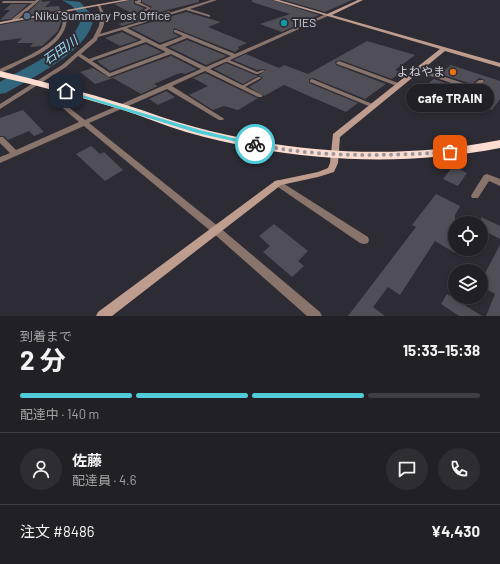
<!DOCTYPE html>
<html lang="ja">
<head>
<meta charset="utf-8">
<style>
  :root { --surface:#222027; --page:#2e2d33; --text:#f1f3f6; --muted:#a2a3a7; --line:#3f3e44; --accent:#52cbd9 }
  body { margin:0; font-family:Barlow,"Noto Sans JP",sans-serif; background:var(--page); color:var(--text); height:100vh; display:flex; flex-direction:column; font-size:15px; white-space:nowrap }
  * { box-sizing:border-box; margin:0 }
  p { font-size:13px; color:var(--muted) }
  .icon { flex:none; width:22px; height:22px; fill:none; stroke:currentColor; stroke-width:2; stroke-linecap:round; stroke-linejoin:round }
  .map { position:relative; height:316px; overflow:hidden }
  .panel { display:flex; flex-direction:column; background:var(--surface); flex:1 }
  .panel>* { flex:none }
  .tools { position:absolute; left:448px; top:216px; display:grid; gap:8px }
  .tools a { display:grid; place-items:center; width:40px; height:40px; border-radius:50%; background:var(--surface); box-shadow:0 2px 6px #0003,0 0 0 1px var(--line); font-size:20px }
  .pin { position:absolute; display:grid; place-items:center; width:34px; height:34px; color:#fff; margin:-17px; border-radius:8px; box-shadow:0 2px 6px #0006 }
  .courier { position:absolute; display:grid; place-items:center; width:40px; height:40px; margin:-20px; border:3px solid #52cbd9; border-radius:50%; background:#fff; color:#222; box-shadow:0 1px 5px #0007 }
  .bubble { position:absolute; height:28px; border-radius:14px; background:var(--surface); box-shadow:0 2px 6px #0003,0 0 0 1px var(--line); font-size:13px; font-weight:700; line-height:28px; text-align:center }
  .overview em { font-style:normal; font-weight:700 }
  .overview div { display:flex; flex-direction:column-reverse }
  .overview { display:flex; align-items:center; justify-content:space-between; height:68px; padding:0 20px }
  h1 { font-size:26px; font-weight:700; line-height:30px }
  .bar { display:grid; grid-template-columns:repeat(4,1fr); gap:6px 4px; align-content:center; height:48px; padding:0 20px }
  .bar i { height:5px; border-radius:3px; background:var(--line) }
  .bar .selected { background:var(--accent) }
  .bar p { grid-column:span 4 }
  .line { display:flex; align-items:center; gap:10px; padding:0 20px; border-top:1px solid var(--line) }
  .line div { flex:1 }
  .round { display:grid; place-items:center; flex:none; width:42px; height:42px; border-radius:21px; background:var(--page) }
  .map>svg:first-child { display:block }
</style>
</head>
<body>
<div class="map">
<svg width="500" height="316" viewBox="0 0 500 316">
  <rect width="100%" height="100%" fill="#2d2b34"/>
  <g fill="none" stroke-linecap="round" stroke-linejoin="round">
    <path fill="#31667c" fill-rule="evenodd" d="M62,0L80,2L93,16C94,49 31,78 6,93L0,94V82C22,69 79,45 81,17L72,6Z"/>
  </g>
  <path fill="#504e57" d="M41,0H42V2L51,1L45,7L59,6L60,10L24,16Z
    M131,0H134V4L144,8L136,14L144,19L122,26L118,24L135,19L127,16L133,14L114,4Z
    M142,0H199V2L148,15L146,13L152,7L142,2Z
    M252,0H272L319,15L282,32L260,24L290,14L252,2Z
    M284,0H352L325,12Z
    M11,4H28L11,19L0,20L10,10H4Z
    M186,12L221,22L208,27L247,43L238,47L239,49L235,52L174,28L173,33L179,36L160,43L131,28Z
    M61,14V22L58,31L42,46L30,47L33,43H17L22,38L0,41V25Z
    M122,32L138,40L120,46L105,38Z
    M187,40L227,56L206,65L169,47Z
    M367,41L415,55L395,70L401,72L392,79L340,60L335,62L336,65L386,84L365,99L313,78L309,79V83L358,103L346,112L284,85L264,96L249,87L262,79V77L258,76L266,70L263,69L257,70L233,60L246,54L279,68L284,65L308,74Z
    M146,44L162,52L110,71L97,61Z
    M171,56L197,69L185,74L182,73L177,74L154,84L158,86L141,94L113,78L95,84L80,72L93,68L110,78Z
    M226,63L255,75L258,76L243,84L214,69Z
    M451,65L500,81V99L492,110L469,102L473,98L470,97L477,91L485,80L479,78L472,84L440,74Z
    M205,73L257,98H258L238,110L224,106L213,110L189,95L208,86L193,78Z
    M434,79L466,90L463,94L447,89L444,92L425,86Z
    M166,91L175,97L158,105L149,99Z
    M23,110L44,132L34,136L29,131L8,140L4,136H0V118Z
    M91,146L100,154L104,152L123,170L105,181L76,154Z
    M453,166L467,173L458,186L443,179Z
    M436,194L460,206L455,215V253L435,241L400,295L388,287L373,307L385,316H348L416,227L412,225Z
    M481,217L500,226V239L481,229Z
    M274,224L308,251L298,261L304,266L292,277L263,252L270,246L259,236Z
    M500,245V316H486L495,294L481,286V271L485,273Z
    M447,294L482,316H459L441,304Z"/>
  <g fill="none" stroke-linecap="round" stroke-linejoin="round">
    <path fill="#89746b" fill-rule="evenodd" d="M137,0H141V2H139L151,8L144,12L145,14H141L148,17L169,11L170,12L148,19L137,14L141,13V11L148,8L135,3V1H138Z
      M3,1H35L36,2L35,3H2Z
      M225,59H227L257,72L263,70L265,71L258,74H256L225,61Z
      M258,77H260L261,78L243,88H241L240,87Z"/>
    <path fill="#89746b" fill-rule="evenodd" d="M36,0H40L16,21H12V19Z
      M211,0H217L190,9L210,15V17L186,10L127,28L160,45L183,36L174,32V30H176L235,54L326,14L330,15L210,69L262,95V97H258L205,71L172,86L223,118L224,119L223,120H219L167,89L89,123L219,227L320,312L322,316H307L213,233L84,126L0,163V157L10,153L0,143V137H3L16,150L79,122L58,104V102H62L85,120L201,69L171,54L109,77L78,56L66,67L0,109V104L62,65L93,38L99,26L101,14L97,4H99C107,16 106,21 100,34ZM122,30L142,40L89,59L81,54L97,40L98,37ZM187,38L231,56L206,67L165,47ZM146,42L166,52L110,73L92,61Z
      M64,11L67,15C68,40 43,53 23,62C15,66 8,70 0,73V69C20,59 71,42 62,12Z
      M339,61L401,84L402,85L399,87L397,86L337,64L336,63Z
      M418,68L472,86L479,80H483L484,81L476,90L467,97L464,95L469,89L416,71L415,70Z
      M312,79L375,105L376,106L375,107H371L310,82V80Z
      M487,174L500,179V186L489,181L478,198H472L471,196L472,194L484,175Z
      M278,180L368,237L369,240L368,243L364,244L360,243L275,185L274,183L275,181Z"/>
    <path fill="#be9d8e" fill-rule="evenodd" d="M122,0H130L0,24V22Z
      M273,0H279L327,14L358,0H363L332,15L500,63V67L445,51L340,137L338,163L334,172L318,177L281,185L112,316H96L98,312L275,181L318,172L328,168L330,163L333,134L440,49Z"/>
    <path fill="#fdddd0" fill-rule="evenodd" d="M0,71C42,81 84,92 126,105C149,112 171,121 195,127C294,154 399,160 500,140V148C396,168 288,161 186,132C163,125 142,116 120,109C80,97 40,86 0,77Z"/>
  </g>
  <path fill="#52cbd9" d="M65,90L200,130L258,144L255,146L197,133L65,92Z"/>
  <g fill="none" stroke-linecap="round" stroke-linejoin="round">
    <path stroke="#9a989f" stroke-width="4" stroke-dasharray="0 7.2" d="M255,144C318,158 385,156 450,152"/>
  </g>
  <circle fill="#5c6f8a" stroke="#2d2b34" stroke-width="1.5" cx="27" cy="16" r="4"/>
  <circle fill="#0f9aa8" stroke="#2d2b34" stroke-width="1.5" cx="284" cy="23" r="4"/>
  <circle fill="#e8710a" stroke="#2d2b34" stroke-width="1.5" cx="453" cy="72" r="4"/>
  <g text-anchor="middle" stroke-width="4" stroke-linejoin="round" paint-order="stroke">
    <g font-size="12" fill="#d4d3d8" stroke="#2d2b34" text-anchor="start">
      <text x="35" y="20">Niku Summary Post Office</text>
      <text x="292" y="27">TIES</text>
      <text x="445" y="76" text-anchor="end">よねやま</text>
    </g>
    <g font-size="13" font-style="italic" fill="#99daf6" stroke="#2d2b34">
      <text transform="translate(60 50) rotate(-35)" y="5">石田川</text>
    </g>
  </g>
</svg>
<div class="tools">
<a><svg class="icon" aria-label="locate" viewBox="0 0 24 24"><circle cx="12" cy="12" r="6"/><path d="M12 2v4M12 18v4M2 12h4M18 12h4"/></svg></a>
<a><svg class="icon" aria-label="layers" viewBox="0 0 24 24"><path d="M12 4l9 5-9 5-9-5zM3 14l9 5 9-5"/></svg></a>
</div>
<div class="pin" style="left:450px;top:152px;background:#ea580c"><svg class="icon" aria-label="bag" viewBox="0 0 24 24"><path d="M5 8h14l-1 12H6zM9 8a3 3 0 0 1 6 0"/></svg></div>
<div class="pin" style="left:66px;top:91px;background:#1f2937"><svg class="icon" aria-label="home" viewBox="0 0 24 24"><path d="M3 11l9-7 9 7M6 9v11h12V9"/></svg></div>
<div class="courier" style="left:255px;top:144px"><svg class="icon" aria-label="bike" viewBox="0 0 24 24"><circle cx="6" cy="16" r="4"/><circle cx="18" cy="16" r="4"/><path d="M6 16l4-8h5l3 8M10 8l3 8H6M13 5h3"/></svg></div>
<div class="bubble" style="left:406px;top:84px;width:88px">cafe TRAIN</div>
</div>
<section class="panel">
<div class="overview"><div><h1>2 分</h1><p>到着まで</p></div><em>15:33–15:38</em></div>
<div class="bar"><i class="selected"></i><i class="selected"></i><i class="selected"></i><i></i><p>配達中 · 140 m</p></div>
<div class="line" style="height:72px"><a class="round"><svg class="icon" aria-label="person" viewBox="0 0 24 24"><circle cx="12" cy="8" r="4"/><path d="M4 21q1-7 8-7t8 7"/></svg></a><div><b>佐藤</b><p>配達員 · 4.6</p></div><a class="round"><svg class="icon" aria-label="chat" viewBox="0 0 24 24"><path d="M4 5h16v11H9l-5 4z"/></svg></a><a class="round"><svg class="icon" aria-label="phone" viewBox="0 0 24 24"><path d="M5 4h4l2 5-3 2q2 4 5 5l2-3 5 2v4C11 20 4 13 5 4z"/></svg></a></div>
<div class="line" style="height:52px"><div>注文 #8486</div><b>¥4,430</b></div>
</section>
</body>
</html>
